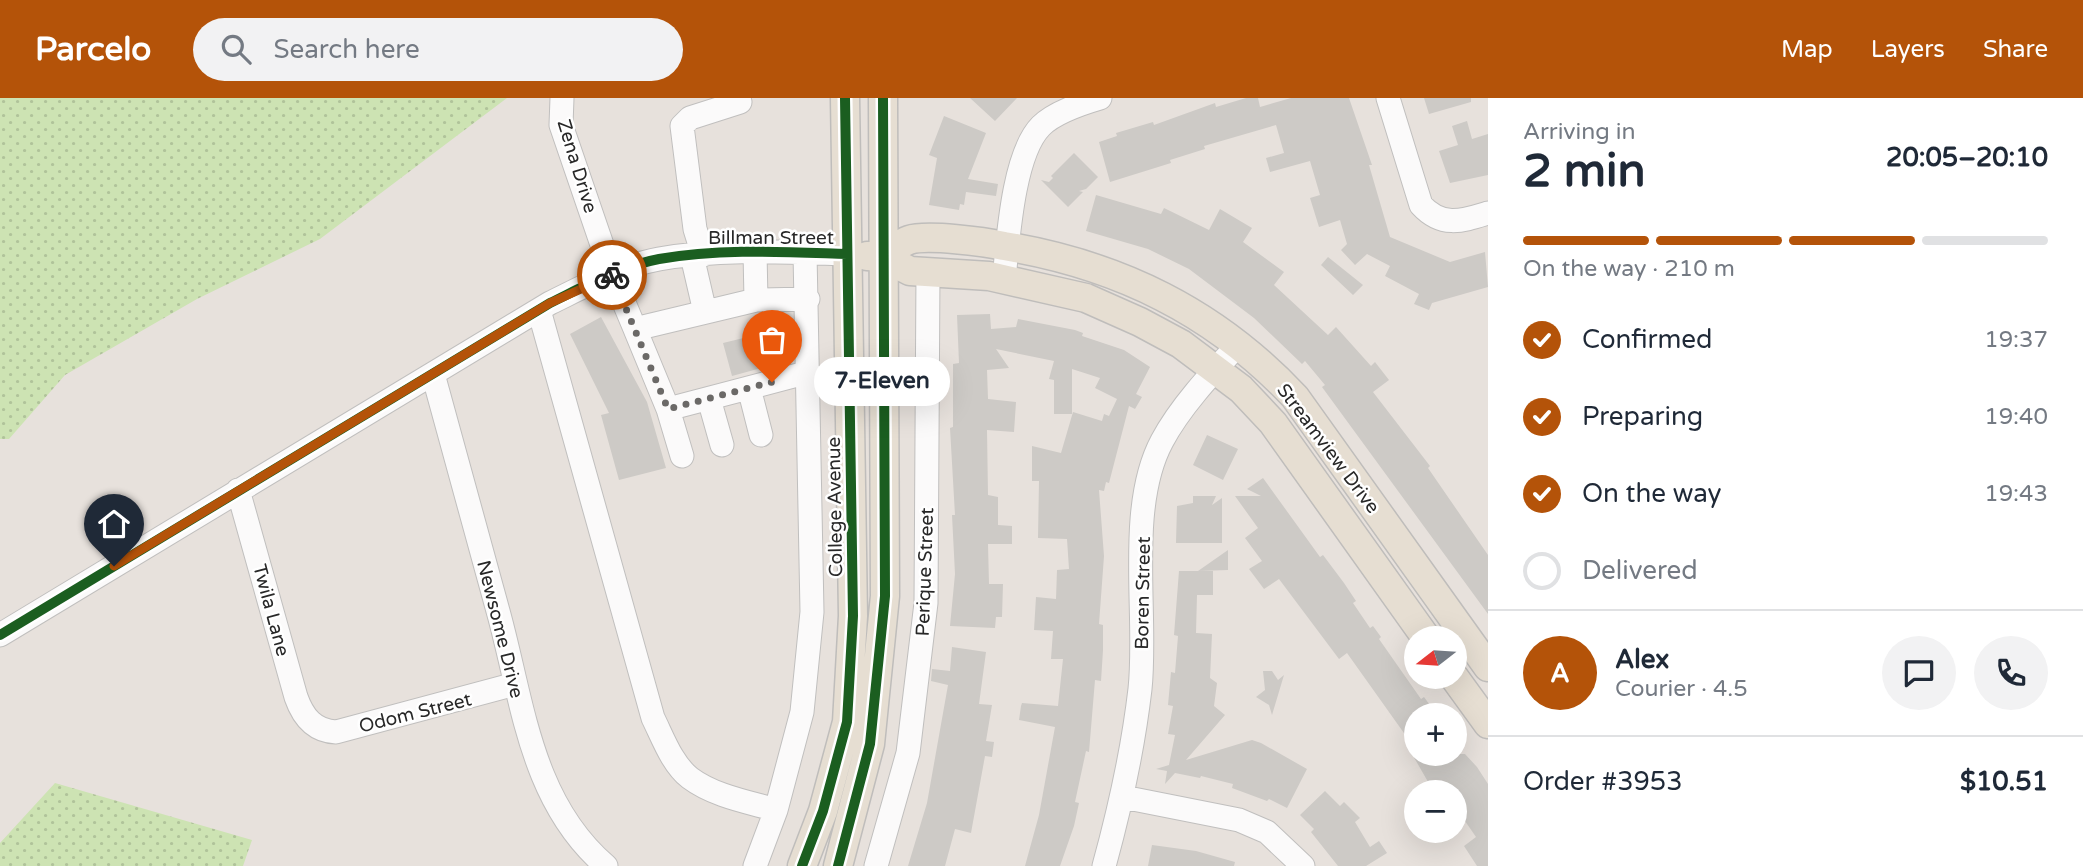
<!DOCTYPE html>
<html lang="en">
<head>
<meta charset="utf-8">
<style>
  :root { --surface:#fff; --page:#f2f2f3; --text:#1f2937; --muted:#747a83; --line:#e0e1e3; --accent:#b45309 }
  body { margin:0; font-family:"Varela Round",sans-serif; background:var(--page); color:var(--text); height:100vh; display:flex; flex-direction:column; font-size:26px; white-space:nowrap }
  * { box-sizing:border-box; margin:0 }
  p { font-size:23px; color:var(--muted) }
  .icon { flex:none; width:38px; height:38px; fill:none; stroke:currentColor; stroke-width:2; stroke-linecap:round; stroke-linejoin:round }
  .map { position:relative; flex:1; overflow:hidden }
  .panel { display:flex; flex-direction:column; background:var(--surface); width:595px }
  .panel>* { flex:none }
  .needle { width:46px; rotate:253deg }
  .fabs { position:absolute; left:1404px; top:528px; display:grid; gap:14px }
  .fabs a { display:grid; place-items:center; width:63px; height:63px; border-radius:50%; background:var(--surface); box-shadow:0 7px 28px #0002; font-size:35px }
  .pin { position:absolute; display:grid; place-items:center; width:60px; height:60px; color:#fff; margin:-72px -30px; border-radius:50% 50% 50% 0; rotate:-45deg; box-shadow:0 0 7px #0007 }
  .pin .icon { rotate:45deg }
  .courier { position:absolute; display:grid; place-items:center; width:70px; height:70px; margin:-35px; border:5px solid #b45309; border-radius:50%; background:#fff; color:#222; box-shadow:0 2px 9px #0007 }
  .bubble { position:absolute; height:49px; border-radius:24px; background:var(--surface); box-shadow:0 7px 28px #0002; font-size:23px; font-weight:700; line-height:49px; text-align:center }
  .overview em { font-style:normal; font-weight:700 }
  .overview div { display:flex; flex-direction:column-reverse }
  .overview { display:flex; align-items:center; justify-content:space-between; height:119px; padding:0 35px }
  h1 { font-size:46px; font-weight:700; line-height:52px }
  .bar { display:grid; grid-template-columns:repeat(4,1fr); gap:10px 7px; align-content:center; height:84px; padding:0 35px }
  .bar i { height:9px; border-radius:5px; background:var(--line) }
  .bar .on { background:var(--accent) }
  .bar p { grid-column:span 4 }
  .line { display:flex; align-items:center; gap:18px; padding:0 35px; border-top:2px solid var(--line) }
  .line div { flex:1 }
  .round { display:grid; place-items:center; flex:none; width:74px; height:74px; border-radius:37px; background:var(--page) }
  ol { padding:0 35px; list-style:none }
  li { display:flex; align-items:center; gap:21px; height:77px }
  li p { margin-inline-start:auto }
  li .icon { padding:7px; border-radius:50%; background:var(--accent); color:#fff; stroke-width:4 }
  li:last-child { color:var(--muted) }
  li i { width:38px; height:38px; border:4px solid var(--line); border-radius:50% }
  header { display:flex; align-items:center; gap:42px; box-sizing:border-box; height:98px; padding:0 35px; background:var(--accent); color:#fff }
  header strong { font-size:33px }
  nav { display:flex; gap:38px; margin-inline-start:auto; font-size:24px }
  .search { width:490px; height:63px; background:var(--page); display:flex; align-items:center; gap:18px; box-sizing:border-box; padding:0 24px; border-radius:38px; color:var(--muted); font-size:26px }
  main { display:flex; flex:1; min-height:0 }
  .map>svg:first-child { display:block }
</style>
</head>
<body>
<header>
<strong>Parcelo</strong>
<div class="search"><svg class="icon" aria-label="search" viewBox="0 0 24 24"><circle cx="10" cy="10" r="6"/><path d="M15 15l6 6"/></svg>Search here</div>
<nav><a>Map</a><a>Layers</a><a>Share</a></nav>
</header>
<main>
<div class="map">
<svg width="1488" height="768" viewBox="0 0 1488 768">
  <defs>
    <pattern id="grass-dots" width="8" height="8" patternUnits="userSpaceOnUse" patternTransform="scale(1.75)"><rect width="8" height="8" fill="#cde3b3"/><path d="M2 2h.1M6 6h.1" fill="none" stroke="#b0c39a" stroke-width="1.8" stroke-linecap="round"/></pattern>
  </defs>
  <rect width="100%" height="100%" fill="#e7e1dc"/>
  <path fill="url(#grass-dots)" d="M0,0H507L320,141L197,201L65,277L9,341H0Z
    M55,685L252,742L243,768H0V745Z"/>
  <path fill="#cdcac6" d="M970,0H1017L995,23Z
    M1246,0H1258L1260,9L1291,0H1349L1372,67H1369L1390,139L1450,164L1485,154L1488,189L1432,205L1429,212L1414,206L1419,196L1385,178L1390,168L1367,156L1355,167L1341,152L1347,146L1340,122L1319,129L1310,100L1320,97L1310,63L1270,74L1266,60L1284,55L1276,27L1204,48L1205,51L1170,62L1171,65L1110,84L1099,44L1117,38L1116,35L1153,24L1154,27L1215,5L1216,9Z
    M1424,0H1471V4L1429,16Z
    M944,18L986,35L968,81L998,86L996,98L966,94L964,107L960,106L959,112L929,107L937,60L929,57Z
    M1467,23L1472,41L1488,36V77L1450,85L1439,53L1458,47L1452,28Z
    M1074,55L1098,79L1086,91L1079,93L1083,94L1068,109L1041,82L1049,84L1053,80L1051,78Z
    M1096,97L1161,116L1164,110L1209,132L1220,111L1252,130L1243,144L1284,174L1274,187L1328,237L1336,229L1371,268L1375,264L1389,282L1373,294L1430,368L1428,370L1488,457V516L1322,289L1325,287L1305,263L1302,266L1254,220L1189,171L1148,151L1086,133Z
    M1328,159L1363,187L1353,197L1321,167Z
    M990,216L991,231L1016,229L1018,221L1075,232L1083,235L1082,238L1124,252L1150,269L1136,296L1142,299L1135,311L1129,308L1109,385L1106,384L1104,393L1099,392L1104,458L1099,526L1103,527V552L1101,583L1095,582L1089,654L1086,653L1075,704L1079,705L1074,728L1060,768H1025L1039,717L1055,629L1019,622L1021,608L1022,605L1058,608L1063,561H1051L1053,533L1034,532L1036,499L1056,501L1057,472L1069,471L1067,441L1038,440L1039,383H1032V348L1061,355L1073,314L1102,323L1104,316L1109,318L1117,301L1095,290L1100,280L1072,271V316H1054V282L1049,281L1054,263L996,251L1009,270L987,272L988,301L1016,304L1014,334L987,332L988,397L998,399V427L1012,428V446H988L989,486H1003L1002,519H996L995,530L950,528L955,476L952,417H955L950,330L953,329V266L959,265L957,217Z
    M601,219L647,304L666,370L619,382L601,317L609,315L570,236Z
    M772,233L780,265L732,278L723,245Z
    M1207,337L1238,351L1223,382L1193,367Z
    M1263,380L1320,459L1323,457L1344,485L1356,503L1353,505L1370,530L1373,528L1381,539L1379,541L1421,601L1424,599L1438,618H1416V652L1347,555L1339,561L1279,481L1264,491L1249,471L1262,463L1245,440L1258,430L1235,398H1261L1247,391Z
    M1193,398H1216L1212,407L1222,400V445H1176L1177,408L1193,405Z
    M1228,452V472L1198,473Z
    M1179,473H1213V497H1197L1196,535L1212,536L1210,580L1217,585L1214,608L1225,617L1186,662L1252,642L1261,645L1307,671L1287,710L1269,701L1267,703L1232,690L1233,686L1201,678L1200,680L1175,675L1165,686L1167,673L1156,671L1169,667L1175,637L1168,636L1173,608L1168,607L1171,574L1175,575L1178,538L1174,537Z
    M952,549L986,554L979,606L992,607L986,643L994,644L992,659L985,658L971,735L955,731L945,768H908L927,705L948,587L931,583L932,571L950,573Z
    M1263,573H1272L1278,582L1284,577L1272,617L1269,607L1256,599L1265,592Z
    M1412,656H1465L1477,669L1488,686V768H1477L1464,748L1476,739L1454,707V695H1442L1436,686L1431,689Z
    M1325,693L1340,708L1344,704L1360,720L1355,724L1370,749L1379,743L1387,755L1366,768H1338L1311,734L1314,731L1300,717Z
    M1152,747L1196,753L1235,764L1234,768H1148Z"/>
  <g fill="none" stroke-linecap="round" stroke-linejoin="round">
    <defs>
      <path id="minor" d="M562,0L561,27L612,176L635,231L756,202L808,201
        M1388,0L1421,107C1442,130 1462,123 1488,115
        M755,154L756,202
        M703,157L695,131L682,28L690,20L740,4
        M692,158L705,214
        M1004,181C1008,142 1013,56 1041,28C1054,15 1083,5 1100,0
        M539,212L653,620C663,640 672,666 690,680C714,698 748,704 776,712
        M635,231L668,311L682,358
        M433,276C455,355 477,434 498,513C523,603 530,703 606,768
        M749,290L761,337
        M709,301L722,347
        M668,311L809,274
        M238,392L296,599C303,619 314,633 336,634L515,586
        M0,537L550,205C585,188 621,168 659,161C721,150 785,154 847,156
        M1123,699L1239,722L1267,734L1303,768
        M755,768L776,712L802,614L812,514L805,155
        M876,768L908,655L926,505L928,174
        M1104,768C1120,710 1133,651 1140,591C1148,517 1126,410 1162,343C1180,309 1211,276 1238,247"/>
      <path id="major" d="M867,158L883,159L910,173L989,178L1086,200L1140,224L1181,246L1241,291L1273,325L1427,541
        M883,159C891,154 900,145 909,142C927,136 985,144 1004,148C1119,167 1215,214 1295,299L1488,569
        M1454,579L1488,626
        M802,768L823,713L847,624L853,518L845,0
        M838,768L870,646L885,498L883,0"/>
    </defs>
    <use href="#minor" stroke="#c0bfbe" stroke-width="25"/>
    <use href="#major" stroke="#bfbdbb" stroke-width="31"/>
    <use href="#minor" stroke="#fbfafa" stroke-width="23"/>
    <use href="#major" stroke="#e6ded2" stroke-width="28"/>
    <defs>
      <path id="cycleway" d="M0,537L550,205C585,188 621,168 659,161C721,150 785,154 847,156
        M802,768L823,713L847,624L853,518L845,0
        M838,768L870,646L885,498L883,0"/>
    </defs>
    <use href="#cycleway" stroke="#fff" stroke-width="15"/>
    <use href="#cycleway" stroke="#1b5e20" stroke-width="10"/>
  </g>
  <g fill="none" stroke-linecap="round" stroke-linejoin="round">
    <path stroke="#6b6967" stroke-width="7" stroke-dasharray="0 12.6" d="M612,177L668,311L772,284"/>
    <path stroke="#b45309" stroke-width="9" d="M114,468L550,205L612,177"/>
  </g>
  <g text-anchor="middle" stroke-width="5" stroke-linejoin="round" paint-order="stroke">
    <g font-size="19" fill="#282828" stroke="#fff">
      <text transform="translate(578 68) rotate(73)" y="7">Zena Drive</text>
      <text x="771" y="146">Billman Street</text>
      <text transform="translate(1329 350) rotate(53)" y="7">Streamview Drive</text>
      <text transform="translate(834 409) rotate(-91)" y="7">College Avenue</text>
      <text transform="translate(924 474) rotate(-88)" y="7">Perique Street</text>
      <text transform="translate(1142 495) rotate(-89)" y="7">Boren Street</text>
      <text transform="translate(272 512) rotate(75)" y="7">Twila Lane</text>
      <text transform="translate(501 531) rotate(76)" y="7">Newsome Drive</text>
      <text transform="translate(415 614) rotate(-14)" y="7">Odom Street</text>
    </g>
  </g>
</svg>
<div class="fabs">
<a><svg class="needle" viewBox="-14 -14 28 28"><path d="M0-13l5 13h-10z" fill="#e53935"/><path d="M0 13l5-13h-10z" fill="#747a83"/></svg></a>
<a>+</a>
<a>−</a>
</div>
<div class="pin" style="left:772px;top:284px;background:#ea580c"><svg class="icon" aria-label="bag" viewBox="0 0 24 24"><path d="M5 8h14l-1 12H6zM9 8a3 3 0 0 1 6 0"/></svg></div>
<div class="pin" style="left:114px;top:468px;background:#1f2937"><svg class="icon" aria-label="home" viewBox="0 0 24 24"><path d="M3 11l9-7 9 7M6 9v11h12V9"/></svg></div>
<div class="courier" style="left:612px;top:177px"><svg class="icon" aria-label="bike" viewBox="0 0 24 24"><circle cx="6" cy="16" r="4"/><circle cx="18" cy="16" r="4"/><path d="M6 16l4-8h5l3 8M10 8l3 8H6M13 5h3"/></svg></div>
<div class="bubble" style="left:814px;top:259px;width:136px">7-Eleven</div>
</div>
<section class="panel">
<div class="overview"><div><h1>2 min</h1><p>Arriving in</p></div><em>20:05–20:10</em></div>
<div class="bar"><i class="on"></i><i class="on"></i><i class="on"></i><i></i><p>On the way · 210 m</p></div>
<ol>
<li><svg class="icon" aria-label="check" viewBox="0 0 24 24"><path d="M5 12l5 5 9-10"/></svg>Confirmed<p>19:37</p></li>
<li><svg class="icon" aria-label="check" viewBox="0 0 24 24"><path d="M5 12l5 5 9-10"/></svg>Preparing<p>19:40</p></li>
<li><svg class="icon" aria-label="check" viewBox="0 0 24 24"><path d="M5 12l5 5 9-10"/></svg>On the way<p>19:43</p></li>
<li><i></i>Delivered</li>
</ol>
<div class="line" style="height:126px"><b class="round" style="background:var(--accent);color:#fff">A</b><div><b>Alex</b><p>Courier · 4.5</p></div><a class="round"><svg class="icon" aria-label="chat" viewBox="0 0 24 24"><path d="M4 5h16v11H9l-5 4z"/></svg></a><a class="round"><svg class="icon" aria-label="phone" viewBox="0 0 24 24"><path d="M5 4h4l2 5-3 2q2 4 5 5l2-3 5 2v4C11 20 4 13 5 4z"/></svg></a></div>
<div class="line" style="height:91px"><div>Order #3953</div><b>$10.51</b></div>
</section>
</main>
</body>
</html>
